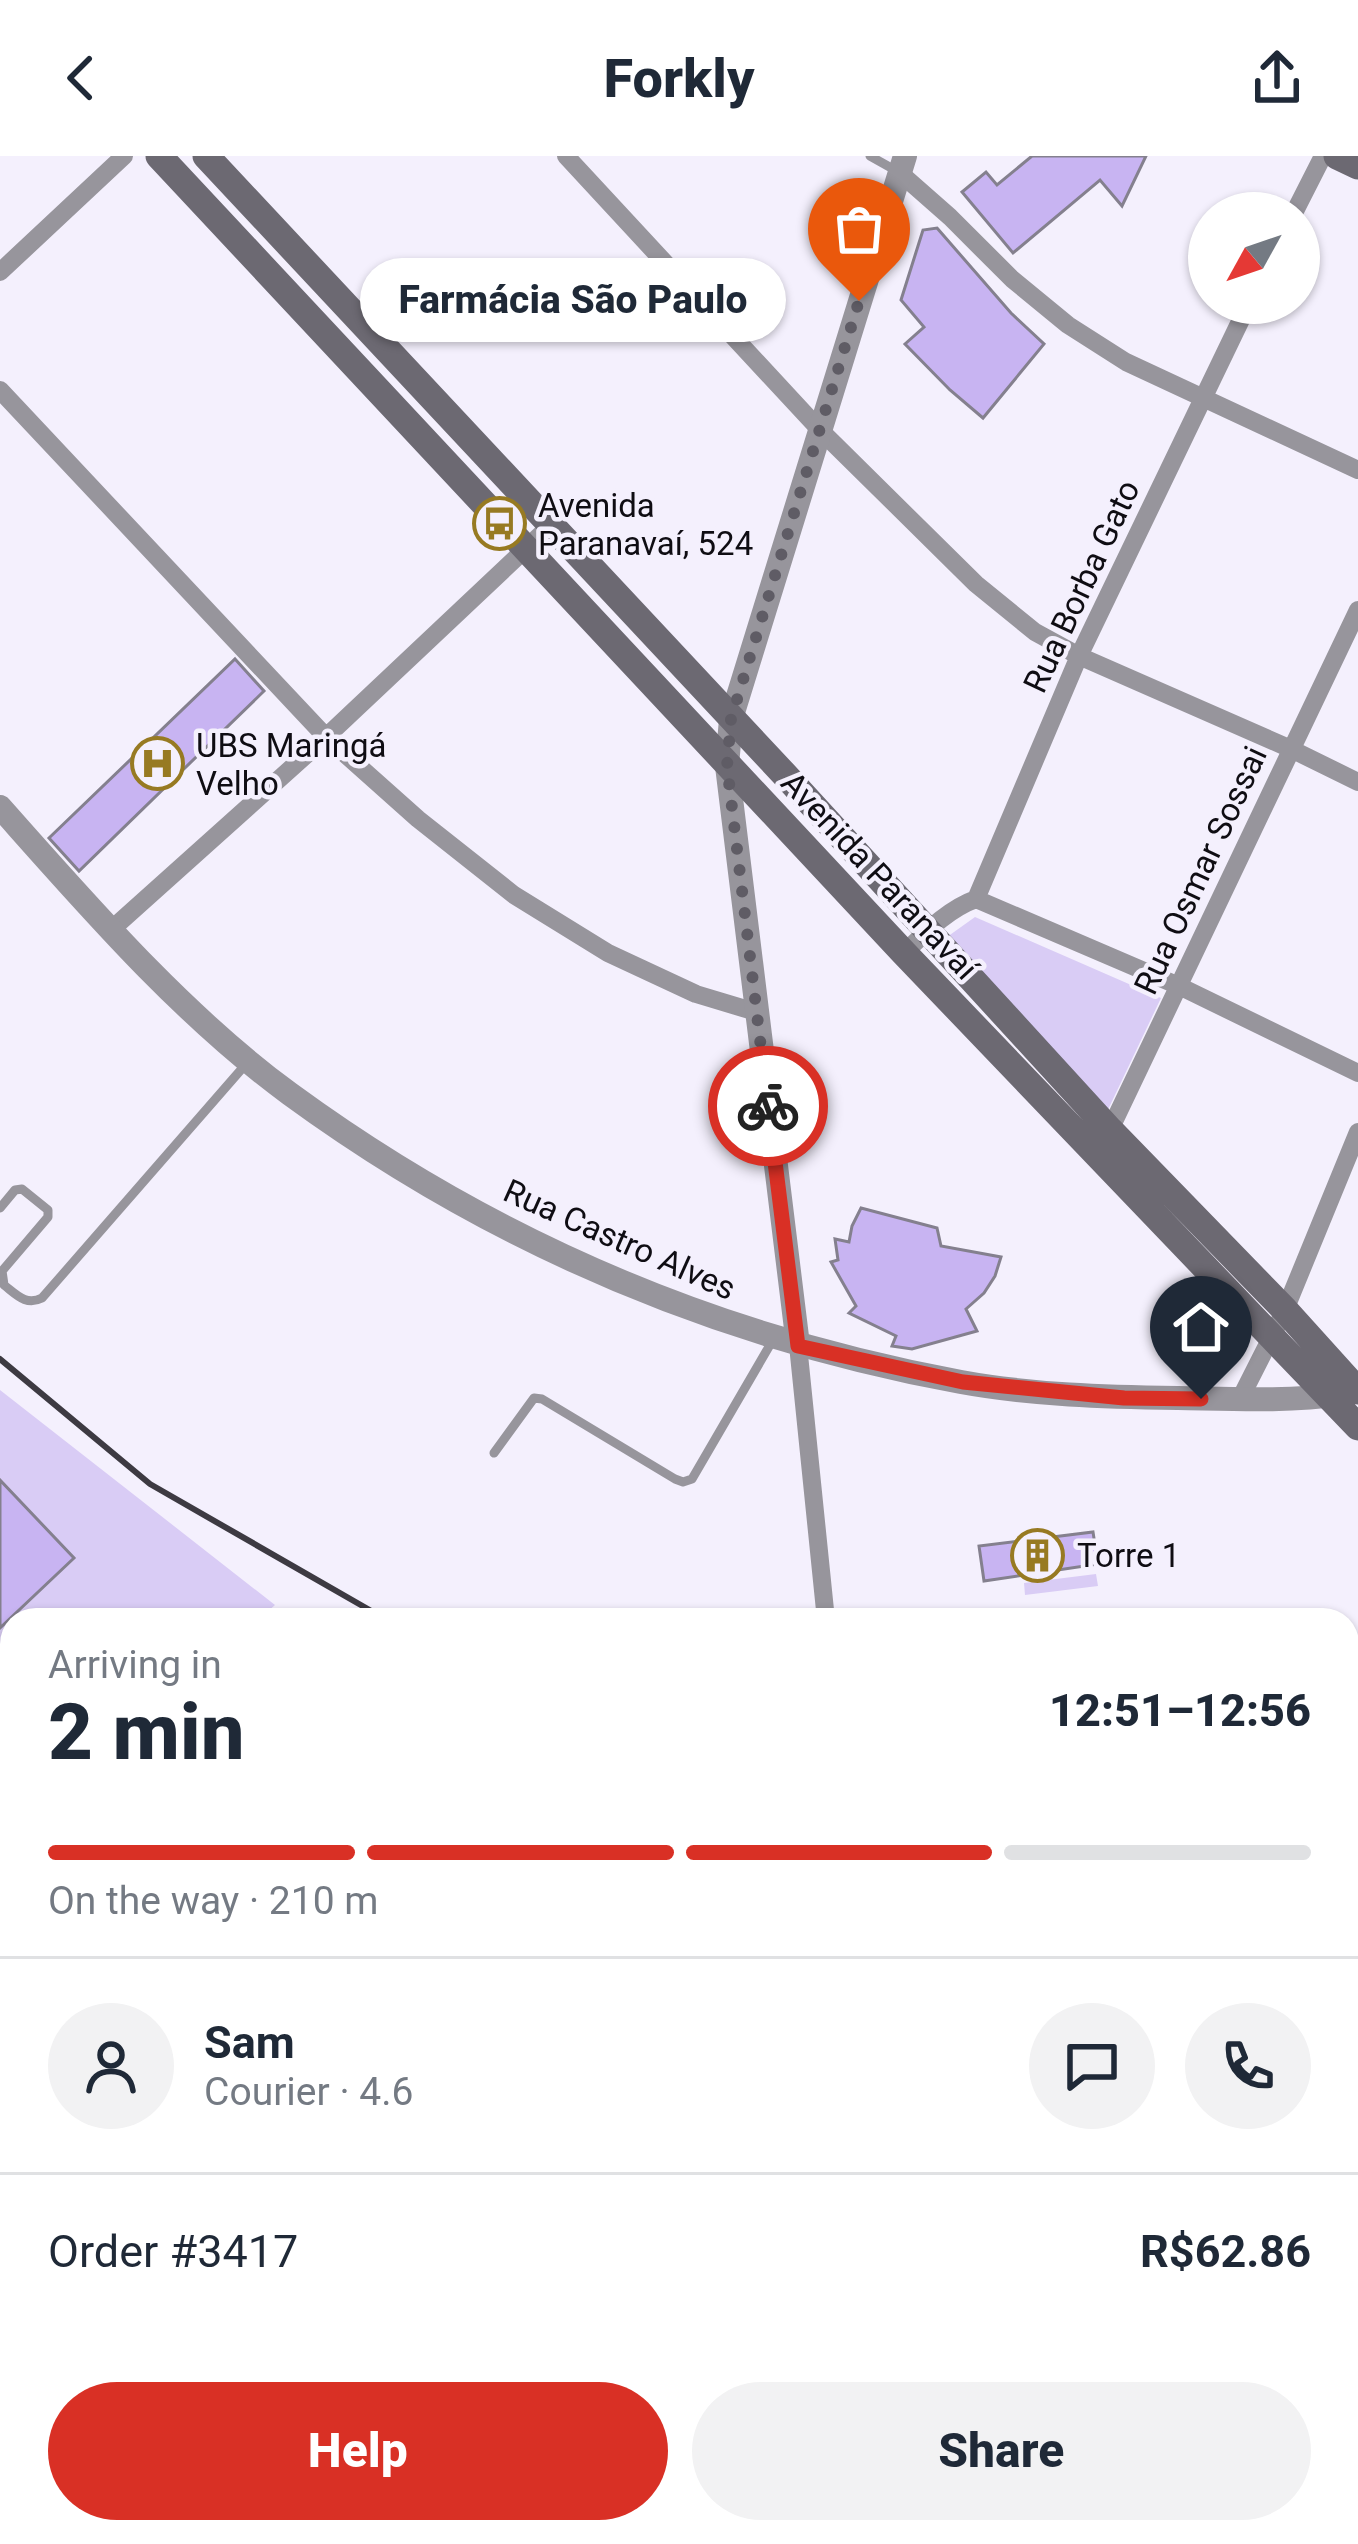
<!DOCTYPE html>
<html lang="en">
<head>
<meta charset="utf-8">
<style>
  :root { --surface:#fff; --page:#f2f2f3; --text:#1f2937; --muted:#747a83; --line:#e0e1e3; --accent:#d93025 }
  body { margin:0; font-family:Roboto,sans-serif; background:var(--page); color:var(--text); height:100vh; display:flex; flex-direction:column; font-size:45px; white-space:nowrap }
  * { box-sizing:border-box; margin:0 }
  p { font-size:39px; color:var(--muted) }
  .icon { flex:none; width:66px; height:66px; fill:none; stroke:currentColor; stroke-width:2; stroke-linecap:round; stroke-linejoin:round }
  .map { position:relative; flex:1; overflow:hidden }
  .drawer { position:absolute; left:0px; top:1452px; width:1359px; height:936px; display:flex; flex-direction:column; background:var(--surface); border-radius:36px 36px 0 0; box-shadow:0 3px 9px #0004 }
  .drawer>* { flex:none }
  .needle { width:78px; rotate:230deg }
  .buttons { position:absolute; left:1188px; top:36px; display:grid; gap:24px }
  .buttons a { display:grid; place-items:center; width:132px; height:132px; border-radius:50%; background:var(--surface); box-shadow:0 3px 9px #0004; font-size:60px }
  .pin { position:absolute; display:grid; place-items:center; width:102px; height:102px; color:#fff; margin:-123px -51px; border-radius:50% 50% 50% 0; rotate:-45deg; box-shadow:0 0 12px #0007 }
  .pin .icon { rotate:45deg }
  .courier { position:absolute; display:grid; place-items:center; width:120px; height:120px; margin:-60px; border:9px solid #d93025; border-radius:50%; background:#fff; color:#222; box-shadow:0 3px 15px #0007 }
  .bubble { position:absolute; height:84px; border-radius:42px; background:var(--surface); box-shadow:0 3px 9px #0004; font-size:39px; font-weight:800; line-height:84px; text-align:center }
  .head em { font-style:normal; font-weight:800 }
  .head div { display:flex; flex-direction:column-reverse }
  .head { display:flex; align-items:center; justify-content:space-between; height:204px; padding:0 48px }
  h1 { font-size:78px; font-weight:800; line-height:90px }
  .bar { display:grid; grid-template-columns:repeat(4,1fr); gap:18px 12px; align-content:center; height:144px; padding:0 48px }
  .bar i { height:15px; border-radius:9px; background:var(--line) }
  .bar .on { background:var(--accent) }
  .bar p { grid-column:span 4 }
  .line { display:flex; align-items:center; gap:30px; padding:0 48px; border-top:3px solid var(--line) }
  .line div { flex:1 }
  .round { display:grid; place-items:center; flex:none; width:126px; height:126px; border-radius:63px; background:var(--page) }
  .primary-button { display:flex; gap:24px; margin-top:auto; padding:24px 48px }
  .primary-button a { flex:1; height:138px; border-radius:72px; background:var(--accent); color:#fff; font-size:48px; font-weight:800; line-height:138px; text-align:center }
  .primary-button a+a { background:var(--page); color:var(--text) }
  header { display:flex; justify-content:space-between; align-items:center; height:156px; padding:0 48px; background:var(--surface); font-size:54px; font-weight:800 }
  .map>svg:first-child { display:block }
</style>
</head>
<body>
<header><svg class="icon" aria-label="back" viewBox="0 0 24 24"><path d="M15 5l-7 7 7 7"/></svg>Forkly<svg class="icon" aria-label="share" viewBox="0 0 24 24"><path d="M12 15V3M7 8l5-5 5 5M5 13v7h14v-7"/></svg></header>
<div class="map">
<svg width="1358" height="2388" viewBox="0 0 1358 2388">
  <rect width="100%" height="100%" fill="#f4f0fd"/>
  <path fill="#d9ccf5" d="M975,761L1161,842L1105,960L947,781Z
    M0,1234L275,1449L258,1464H12V1697L0,1708Z
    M1096,1418L1098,1430L1025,1439L1024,1427Z"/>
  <path fill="#c8b4f2" stroke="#84808e" stroke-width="3" d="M1032,0H1146L1122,50L1100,24L1013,97L962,36L986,16L997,29Z
    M937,72L1011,157L1044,188L983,262L950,234L905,188L924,171L901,144L923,74Z
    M235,503L264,535L79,715L49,682Z
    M861,1052L937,1072L941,1090L1001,1101L995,1120L984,1137L966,1153L977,1175L912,1193L892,1190L896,1180L849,1157L856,1150L831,1106L838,1104L835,1083L849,1086L852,1070Z
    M0,1324L74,1402L0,1472Z
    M1093,1376L1098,1408L984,1425L979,1390Z"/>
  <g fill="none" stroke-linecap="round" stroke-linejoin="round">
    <path stroke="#97959c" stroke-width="9" d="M870,0L895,14
      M0,1052L15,1034L22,1033L48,1054V1061L2,1115L4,1129C17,1139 26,1150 42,1142L246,908
      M494,1297L534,1242L542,1243L675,1323L683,1326L692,1323L774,1182
      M0,1886L12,1894
      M0,2040L12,2020
      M0,2261L12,2289
      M1347,2334L1358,2333
      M50,2376L56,2388
      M677,2376L689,2388
      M866,2376L867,2388
      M893,2376L894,2388"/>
    <path stroke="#97959c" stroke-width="18" d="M566,0L819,273L976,428L1035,476L1079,500L1291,593L1358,626
      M900,17L950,61L1012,123L1068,169L1126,206L1358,314
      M1294,57L1323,0
      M0,116L124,0
      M0,234L326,581L418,663L514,739L608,797L696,838L756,856
      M976,743L1079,500L1249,147
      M112,773L326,581L552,368
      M904,797C925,777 948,753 976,743L1179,830L1358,917
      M1107,980L1358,454
      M798,1189L826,1464
      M1240,1243L1285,1154L1358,976
      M1347,1691H1358"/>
    <path stroke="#97959c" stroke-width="24" d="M0,651C88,750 182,859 290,938C491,1085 717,1181 961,1226C1032,1239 1106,1241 1178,1242C1232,1243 1288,1246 1342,1238
      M798,1189L727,610L731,563L905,0
      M931,2376L933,2388"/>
    <path stroke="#6c6972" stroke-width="27" d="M159,0L904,797L1358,1271
      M206,0L785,619L1110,974L1285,1154L1358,1235
      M1337,0L1358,10"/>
    <path stroke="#3d3a42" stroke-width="6" d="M0,1203L150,1328L387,1464
      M1347,1621H1358"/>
  </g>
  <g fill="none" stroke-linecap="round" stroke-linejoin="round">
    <path stroke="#5f5c65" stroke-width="12" stroke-dasharray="0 21.6" d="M768,950L727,610L731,563L859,145"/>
    <path stroke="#d93025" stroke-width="15" d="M768,950L798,1190L963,1226L1124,1242L1201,1243"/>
  </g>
  <defs>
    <symbol id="bus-ring" viewBox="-11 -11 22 22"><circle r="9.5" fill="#f4f0fd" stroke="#977a22" stroke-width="1.5"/><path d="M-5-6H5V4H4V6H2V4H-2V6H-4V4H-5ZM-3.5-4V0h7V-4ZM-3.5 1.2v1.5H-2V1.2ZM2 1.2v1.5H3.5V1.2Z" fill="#977a22"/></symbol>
    <symbol id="hospital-ring" viewBox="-11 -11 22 22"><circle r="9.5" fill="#f4f0fd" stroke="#977a22" stroke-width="1.5"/><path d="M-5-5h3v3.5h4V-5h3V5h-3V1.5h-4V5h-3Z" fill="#977a22"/></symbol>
    <symbol id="building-ring" viewBox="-11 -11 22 22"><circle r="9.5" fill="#f4f0fd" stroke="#977a22" stroke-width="1.5"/><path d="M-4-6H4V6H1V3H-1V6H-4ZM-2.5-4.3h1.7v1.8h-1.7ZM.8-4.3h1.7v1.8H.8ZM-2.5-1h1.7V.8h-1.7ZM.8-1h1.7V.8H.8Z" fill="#977a22"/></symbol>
  </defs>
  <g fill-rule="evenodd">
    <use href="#bus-ring" x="470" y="338" width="59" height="59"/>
    <use href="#hospital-ring" x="128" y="578" width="59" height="59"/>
    <use href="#building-ring" x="1008" y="1370" width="59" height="59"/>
  </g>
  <g text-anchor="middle" stroke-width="9" stroke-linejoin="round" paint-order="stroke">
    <g font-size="33" fill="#0f0d13" stroke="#f4f0fd" text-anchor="start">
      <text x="538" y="361">Avenida<tspan x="538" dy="38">Paranavaí, 524</tspan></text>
      <text x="196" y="601">UBS Maringá<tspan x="196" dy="38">Velho</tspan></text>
      <text x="1077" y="1411">Torre 1</text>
    </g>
    <g font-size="33" fill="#0f0d13" stroke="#f4f0fd">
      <text transform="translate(1081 430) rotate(-65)" y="12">Rua Borba Gato</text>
      <text transform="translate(1200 714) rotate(-65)" y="12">Rua Osmar Sossai</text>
      <text transform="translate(880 719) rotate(47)" y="12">Avenida Paranavaí</text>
      <text transform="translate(620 1083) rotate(24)" y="12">Rua Castro Alves</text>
    </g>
  </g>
</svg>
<div class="buttons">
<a><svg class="needle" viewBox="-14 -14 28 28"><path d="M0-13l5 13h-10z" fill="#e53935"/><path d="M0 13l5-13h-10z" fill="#747a83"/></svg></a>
</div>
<div class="pin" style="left:859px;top:145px;background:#ea580c"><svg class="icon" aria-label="bag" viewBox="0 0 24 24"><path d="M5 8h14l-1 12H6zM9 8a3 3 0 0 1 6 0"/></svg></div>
<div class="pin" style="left:1201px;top:1243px;background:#1f2937"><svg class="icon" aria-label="home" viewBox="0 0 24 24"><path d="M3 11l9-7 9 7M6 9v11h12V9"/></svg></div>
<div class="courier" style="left:768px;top:950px"><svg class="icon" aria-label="bike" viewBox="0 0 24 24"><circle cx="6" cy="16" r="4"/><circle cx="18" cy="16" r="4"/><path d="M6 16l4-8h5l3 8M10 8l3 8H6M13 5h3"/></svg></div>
<div class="bubble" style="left:360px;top:102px;width:426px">Farmácia São Paulo</div>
<section class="drawer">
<div class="head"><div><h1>2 min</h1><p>Arriving in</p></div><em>12:51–12:56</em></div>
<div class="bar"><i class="on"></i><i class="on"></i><i class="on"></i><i></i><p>On the way · 210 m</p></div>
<div class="line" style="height:216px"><a class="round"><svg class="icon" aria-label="person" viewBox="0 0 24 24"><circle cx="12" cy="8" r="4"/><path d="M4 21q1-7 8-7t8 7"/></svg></a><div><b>Sam</b><p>Courier · 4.6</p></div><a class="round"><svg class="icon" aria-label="chat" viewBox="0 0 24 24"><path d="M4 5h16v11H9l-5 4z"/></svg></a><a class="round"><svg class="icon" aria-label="phone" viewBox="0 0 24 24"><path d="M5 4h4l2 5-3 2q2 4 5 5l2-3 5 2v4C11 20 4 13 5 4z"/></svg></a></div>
<div class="line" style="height:156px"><div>Order #3417</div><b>R$62.86</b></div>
<div class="primary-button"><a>Help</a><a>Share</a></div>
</section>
</div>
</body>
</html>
